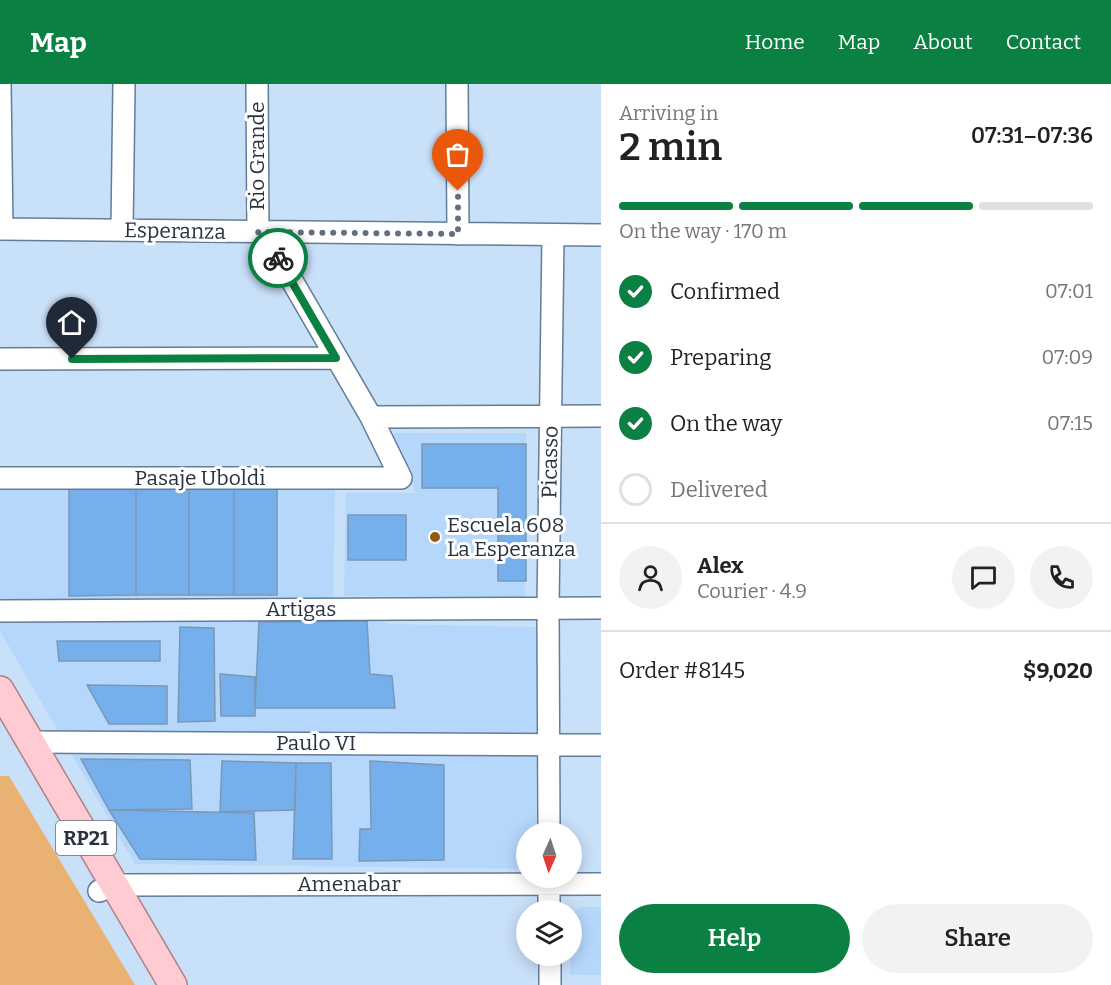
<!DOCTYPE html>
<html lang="en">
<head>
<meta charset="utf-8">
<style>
  :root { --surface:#fff; --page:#f2f2f2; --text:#222; --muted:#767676; --line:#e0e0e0; --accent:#0b8043 }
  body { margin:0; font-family:Bitter,serif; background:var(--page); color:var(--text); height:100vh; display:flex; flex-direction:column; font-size:22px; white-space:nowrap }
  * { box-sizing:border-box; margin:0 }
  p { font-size:20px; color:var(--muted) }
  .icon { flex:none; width:33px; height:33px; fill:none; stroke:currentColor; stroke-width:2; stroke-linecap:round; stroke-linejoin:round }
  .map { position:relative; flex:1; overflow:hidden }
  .details { display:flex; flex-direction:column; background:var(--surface); width:510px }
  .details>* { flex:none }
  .needle { width:39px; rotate:183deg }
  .tools { position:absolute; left:516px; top:738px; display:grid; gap:12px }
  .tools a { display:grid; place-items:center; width:66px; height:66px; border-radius:50%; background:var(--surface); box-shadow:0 3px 15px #0003; font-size:30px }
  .pin { position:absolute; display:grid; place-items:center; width:51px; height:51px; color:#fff; margin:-62px -26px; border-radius:50% 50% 50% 0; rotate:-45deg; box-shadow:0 0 6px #0007 }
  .pin .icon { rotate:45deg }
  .courier { position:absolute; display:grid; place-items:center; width:60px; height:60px; margin:-30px; border:4px solid #0b8043; border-radius:50%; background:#fff; color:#222; box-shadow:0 2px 8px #0007 }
  .head em { font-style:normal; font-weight:600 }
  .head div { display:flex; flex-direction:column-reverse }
  .head { display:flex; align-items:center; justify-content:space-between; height:102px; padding:0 18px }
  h1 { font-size:39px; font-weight:600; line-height:45px }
  .bar { display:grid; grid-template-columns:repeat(4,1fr); gap:9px 6px; align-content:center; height:72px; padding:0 18px }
  .bar i { height:8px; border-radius:4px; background:var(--line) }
  .bar .on { background:var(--accent) }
  .bar p { grid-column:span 4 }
  .line { display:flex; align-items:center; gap:15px; padding:0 18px; border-top:2px solid var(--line) }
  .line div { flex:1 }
  .round { display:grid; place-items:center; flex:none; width:63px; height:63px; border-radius:32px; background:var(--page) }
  ol { padding:0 18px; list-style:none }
  li { display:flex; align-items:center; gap:18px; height:66px }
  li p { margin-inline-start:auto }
  li .icon { padding:6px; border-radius:50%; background:var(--accent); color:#fff; stroke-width:4 }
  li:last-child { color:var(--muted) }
  li i { width:33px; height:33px; border:3px solid var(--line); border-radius:50% }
  .button { display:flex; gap:12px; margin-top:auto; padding:12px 18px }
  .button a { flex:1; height:69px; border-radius:36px; background:var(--accent); color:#fff; font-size:24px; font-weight:600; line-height:69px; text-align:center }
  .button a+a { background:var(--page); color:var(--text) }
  header { display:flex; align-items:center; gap:36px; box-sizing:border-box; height:84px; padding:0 30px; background:var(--accent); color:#fff }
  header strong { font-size:28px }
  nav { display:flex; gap:33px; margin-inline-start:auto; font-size:21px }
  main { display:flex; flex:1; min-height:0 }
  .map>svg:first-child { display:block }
</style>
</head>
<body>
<header>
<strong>Map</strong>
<nav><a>Home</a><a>Map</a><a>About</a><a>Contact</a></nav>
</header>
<main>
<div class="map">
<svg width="601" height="901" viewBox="0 0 601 901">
  <rect width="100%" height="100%" fill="#c9e0f9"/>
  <path fill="#b5d7fc" d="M390,349H526L525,514L344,512L346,409H416Z
    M0,402L335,404L333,518L388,540L536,543V748H526V785L135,780L0,547Z
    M579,823H601V891H570L572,831Z"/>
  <path fill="#e9b272" d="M0,692H9L135,901H0Z"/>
  <path fill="#75b0ed" stroke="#7c97b4" stroke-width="1.5" d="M422,360H526V497H498V404H422Z
    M69,403H136V511L69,512Z
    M136,403H189V511H136Z
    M189,403H234V511H189Z
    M234,403L277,404V511H234Z
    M348,431H406V476H348Z
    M367,537L370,590L392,592L395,624H255L259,538Z
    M180,543L214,544L215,637L178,638Z
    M57,557H160V577H59Z
    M220,590L255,593V632H221Z
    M87,601L167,602V640H109Z
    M81,675L190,676L192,725L109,726Z
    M222,677L296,679L295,726L220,728Z
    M370,677L444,681V776L359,777L360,745H371Z
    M296,679H331L332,775H293Z
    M109,726L254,729L256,776L140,775Z"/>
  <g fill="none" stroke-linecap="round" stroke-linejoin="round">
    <defs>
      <path id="minor" d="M0,0L2,145
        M457,0L458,150
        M0,145L601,151
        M122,146L124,0
        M0,275L335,274
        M371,333L601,332
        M0,394H401L371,333L276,169L258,148L257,0
        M0,527L601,524
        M30,658L601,661
        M549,748L548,523L553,151
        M549,794V826
        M99,807L114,801L601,800
        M550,872V901"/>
      <path id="major" d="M0,606L173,901"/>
    </defs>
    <use href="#minor" stroke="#637d99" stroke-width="24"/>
    <use href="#major" stroke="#b27f8a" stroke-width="30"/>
    <use href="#minor" stroke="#fff" stroke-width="21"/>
    <use href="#major" stroke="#fdcbd1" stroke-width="27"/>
  </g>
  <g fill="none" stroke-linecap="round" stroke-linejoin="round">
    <path stroke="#607080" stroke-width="6" stroke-dasharray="0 10.8" d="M278,174L258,148L458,150V107"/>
    <path stroke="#0b8043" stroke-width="8" d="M72,275L336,274L278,174"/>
  </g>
  <circle fill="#905d0e" stroke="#fefefe" stroke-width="2" cx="435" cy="453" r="6"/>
  <g text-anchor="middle" stroke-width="6" stroke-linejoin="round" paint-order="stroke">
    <rect fill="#fefefe" stroke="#687078" stroke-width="1.5" x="56" y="737" width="60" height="34" rx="4.5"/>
    <g font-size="20" font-weight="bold" fill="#28333f">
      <text x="86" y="761">RP21</text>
    </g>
    <g font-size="21" fill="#28333f" stroke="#fefefe">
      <text transform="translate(257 72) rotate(-90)" y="7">Rio Grande</text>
      <text transform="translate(175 147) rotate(1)" y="7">Esperanza</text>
      <text transform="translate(550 378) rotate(-89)" y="7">Picasso</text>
      <text x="200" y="401">Pasaje Uboldi</text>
      <text x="301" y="532">Artigas</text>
      <text x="316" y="666">Paulo VI</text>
      <text x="349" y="807">Amenabar</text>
    </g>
    <g font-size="21" fill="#28333f" stroke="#fefefe" text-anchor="start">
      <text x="447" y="448">Escuela 608<tspan x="447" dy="24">La Esperanza</tspan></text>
    </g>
  </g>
</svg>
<div class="tools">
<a><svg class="needle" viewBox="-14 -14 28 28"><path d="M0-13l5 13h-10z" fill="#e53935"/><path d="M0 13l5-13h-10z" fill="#767676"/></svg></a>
<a><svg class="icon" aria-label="layers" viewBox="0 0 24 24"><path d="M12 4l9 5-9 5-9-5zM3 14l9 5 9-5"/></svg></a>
</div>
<div class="pin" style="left:458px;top:107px;background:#ea580c"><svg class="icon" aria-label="bag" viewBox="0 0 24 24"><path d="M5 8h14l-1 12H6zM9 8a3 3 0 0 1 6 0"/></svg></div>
<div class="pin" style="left:72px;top:275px;background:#1f2937"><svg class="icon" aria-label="home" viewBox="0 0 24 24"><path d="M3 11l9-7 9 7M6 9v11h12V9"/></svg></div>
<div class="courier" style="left:278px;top:174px"><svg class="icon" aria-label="bike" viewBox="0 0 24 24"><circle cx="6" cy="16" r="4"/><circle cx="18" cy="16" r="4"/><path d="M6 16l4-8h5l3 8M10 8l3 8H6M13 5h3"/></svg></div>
</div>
<section class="details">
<div class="head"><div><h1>2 min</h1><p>Arriving in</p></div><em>07:31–07:36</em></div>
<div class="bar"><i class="on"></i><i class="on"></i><i class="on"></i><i></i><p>On the way · 170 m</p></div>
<ol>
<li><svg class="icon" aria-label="check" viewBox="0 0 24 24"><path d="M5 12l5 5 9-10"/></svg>Confirmed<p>07:01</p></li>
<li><svg class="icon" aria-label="check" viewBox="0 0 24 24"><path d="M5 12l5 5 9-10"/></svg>Preparing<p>07:09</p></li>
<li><svg class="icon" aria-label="check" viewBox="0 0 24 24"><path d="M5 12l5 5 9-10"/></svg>On the way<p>07:15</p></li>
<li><i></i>Delivered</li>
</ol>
<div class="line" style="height:108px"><a class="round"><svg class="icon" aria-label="person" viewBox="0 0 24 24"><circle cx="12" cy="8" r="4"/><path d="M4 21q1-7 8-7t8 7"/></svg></a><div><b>Alex</b><p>Courier · 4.9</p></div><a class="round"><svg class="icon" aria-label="chat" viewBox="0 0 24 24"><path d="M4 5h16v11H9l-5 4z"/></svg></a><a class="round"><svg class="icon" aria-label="phone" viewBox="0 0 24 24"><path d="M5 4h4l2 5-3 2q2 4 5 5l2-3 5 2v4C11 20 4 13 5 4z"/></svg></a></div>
<div class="line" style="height:78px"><div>Order #8145</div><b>$9,020</b></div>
<div class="button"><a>Help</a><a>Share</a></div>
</section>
</main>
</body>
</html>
